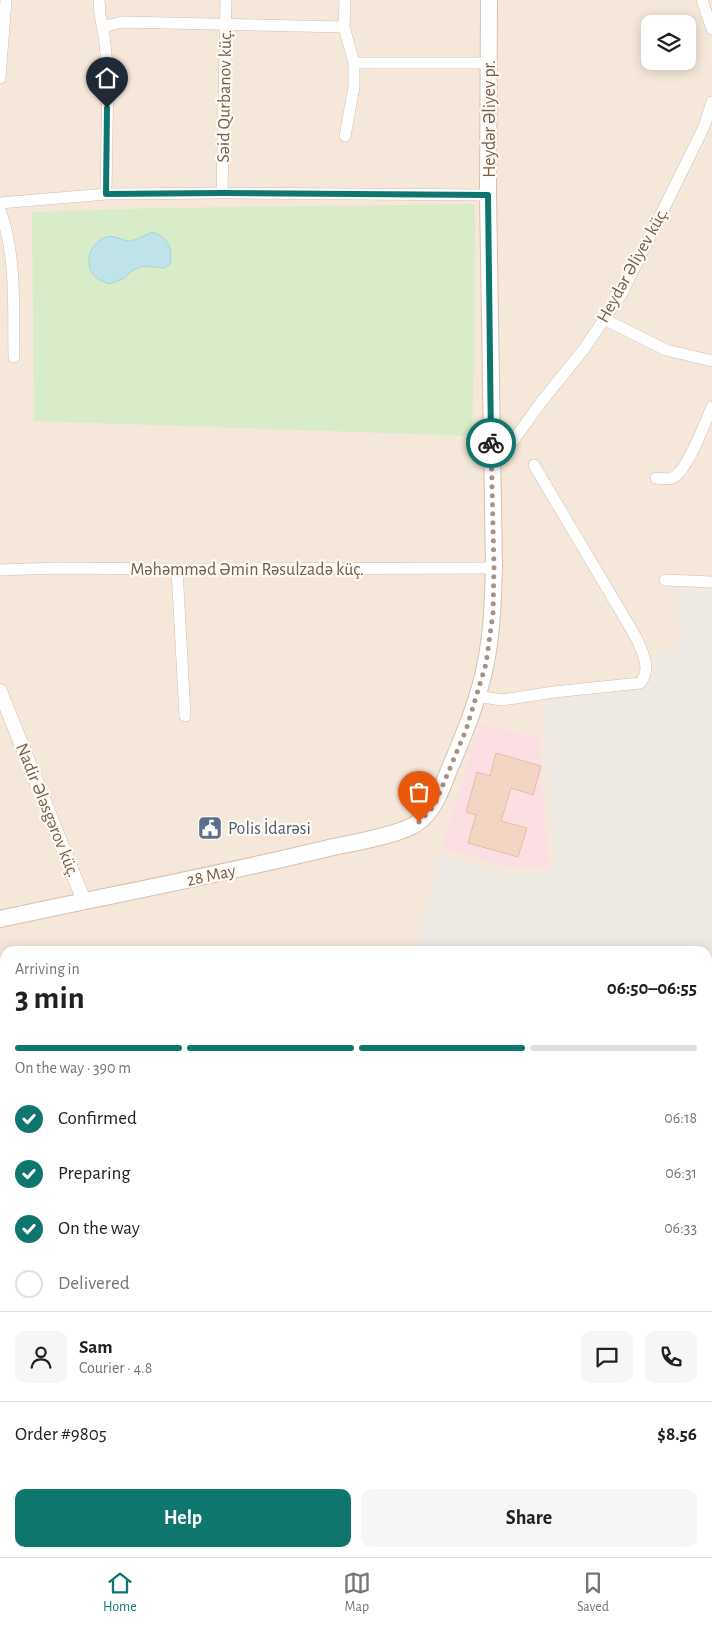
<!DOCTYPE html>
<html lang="en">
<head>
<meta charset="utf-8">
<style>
  :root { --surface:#fff; --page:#f6f6f6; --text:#202124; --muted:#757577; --line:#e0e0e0; --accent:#0f766e }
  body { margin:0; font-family:"Alegreya Sans",sans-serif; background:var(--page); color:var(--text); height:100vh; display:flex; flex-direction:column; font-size:19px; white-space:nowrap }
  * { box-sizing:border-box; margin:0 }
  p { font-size:16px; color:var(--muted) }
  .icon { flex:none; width:28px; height:28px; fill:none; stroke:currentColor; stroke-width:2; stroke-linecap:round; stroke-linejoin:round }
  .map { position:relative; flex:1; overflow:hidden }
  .details { position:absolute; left:0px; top:946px; width:712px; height:611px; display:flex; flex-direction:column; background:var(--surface); border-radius:15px 15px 0 0; box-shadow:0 2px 12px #0003 }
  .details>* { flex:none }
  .controls { position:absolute; left:641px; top:15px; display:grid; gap:10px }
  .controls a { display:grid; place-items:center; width:55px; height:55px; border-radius:10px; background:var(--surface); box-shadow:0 2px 12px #0003; font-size:25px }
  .pin { position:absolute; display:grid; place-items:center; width:42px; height:42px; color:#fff; margin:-51px -21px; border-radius:50% 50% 50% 0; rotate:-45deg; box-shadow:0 0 5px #0007 }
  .pin .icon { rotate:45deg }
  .courier { position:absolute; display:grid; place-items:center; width:50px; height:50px; margin:-25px; border:4px solid #0f766e; border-radius:50%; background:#fff; color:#222; box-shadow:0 1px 6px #0007 }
  .headline em { font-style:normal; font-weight:600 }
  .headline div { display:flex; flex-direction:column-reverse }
  .headline { display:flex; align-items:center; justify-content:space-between; height:85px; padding:0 15px }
  h1 { font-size:32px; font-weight:600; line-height:38px }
  .bar { display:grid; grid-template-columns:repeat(4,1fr); gap:8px 5px; align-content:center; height:60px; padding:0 15px }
  .bar i { height:6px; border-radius:4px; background:var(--line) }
  .bar .active { background:var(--accent) }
  .bar p { grid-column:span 4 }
  .line { display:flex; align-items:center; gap:12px; padding:0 15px; border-top:1px solid var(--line) }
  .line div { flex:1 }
  .round { display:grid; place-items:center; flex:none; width:52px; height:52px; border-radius:10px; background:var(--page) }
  ol { padding:0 15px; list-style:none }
  li { display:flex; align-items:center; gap:15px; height:55px }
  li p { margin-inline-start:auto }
  li .icon { padding:5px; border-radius:50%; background:var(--accent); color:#fff; stroke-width:4 }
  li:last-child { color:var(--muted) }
  li i { width:28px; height:28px; border:2px solid var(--line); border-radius:50% }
  .action { display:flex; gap:10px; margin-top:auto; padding:10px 15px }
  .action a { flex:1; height:58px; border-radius:10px; background:var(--accent); color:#fff; font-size:20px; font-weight:600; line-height:58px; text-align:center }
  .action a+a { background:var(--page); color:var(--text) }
  .tab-bar { display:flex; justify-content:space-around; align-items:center; height:70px; border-top:1px solid var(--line); background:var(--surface); font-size:14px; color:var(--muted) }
  .tab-bar a { display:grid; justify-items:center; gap:2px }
  .tab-bar .active { color:var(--accent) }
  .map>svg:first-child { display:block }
</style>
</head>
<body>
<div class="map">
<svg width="712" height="1557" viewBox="0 0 712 1557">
  <rect width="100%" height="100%" fill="#fdf6ec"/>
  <path fill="#f5e8da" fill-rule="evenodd" d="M0,0H712V1557H0ZM650,24H688V61H650ZM5,951H708V1552H5Z"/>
  <path fill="#efe9e4" d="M712,588V1214L708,1215V951H415L440,855L509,874L555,871L542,702L649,688L650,657L680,647L678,590Z"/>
  <path fill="#fbdfe3" d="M479,724L539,738L549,867L510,868L442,848Z"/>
  <path fill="#d8ecc9" d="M475,204V321L472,436L34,421L32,212L158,208Z"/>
  <path fill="#bfe3e8" stroke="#a5d3da" d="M152,232C168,237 173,247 170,264L165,268L143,266L132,271L123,279L109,284C104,282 96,279 93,274C83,260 92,241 107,237C116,235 122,241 130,241C137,240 146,235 152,232Z"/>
  <path fill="#f3d5c3" stroke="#e6bba3" d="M496,753L541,766L533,795L511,788L501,821L527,828L518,857L468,843L476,815L466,812L477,772L490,776Z"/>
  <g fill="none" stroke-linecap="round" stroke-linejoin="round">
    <defs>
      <path id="minor" d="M99,0L100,15L104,35L108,73L106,194
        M702,0L712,29
        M102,27L122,22L344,27
        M354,63H489
        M0,78L6,0
        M345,136L354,87V63L344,27L345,0
        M222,193L226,0
        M0,203L106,194L222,193L488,195
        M0,210C17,256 13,308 14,357
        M604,319L666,350L712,361
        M491,460L503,452L513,441L542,401L584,349L622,293L704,127L712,102
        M656,478C661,478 667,480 672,478C687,473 705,422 712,407
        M177,569L185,716
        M0,570L57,568L177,569L494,568
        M665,580L712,582
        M477,696L502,700L554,692L640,683C652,668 643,655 637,639L534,465
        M0,989L5,1007
        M0,1191L5,1197
        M0,1256L5,1252
        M708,1323L712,1322
        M223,1552L224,1557
        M382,1552L383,1557
        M25,1557L38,1552
        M497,1557V1552
        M618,1557V1552"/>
      <path id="tertiary" d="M0,691L84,901"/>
      <path id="secondary" d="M0,919C111,895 223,874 333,847C354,843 405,834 420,821C435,808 442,788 449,770C464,735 479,699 486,662C492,631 493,600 494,568L488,195L489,0"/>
    </defs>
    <use href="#minor" stroke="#d1beb0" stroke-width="12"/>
    <use href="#tertiary" stroke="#d1beb0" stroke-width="15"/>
    <use href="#secondary" stroke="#d6c0b0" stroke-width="18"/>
    <use href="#minor" stroke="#fff" stroke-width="11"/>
    <use href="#tertiary" stroke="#fff" stroke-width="14"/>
    <use href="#secondary" stroke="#fff" stroke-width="16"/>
    <defs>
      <path id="rail" d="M708,1042L712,1041
        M708,1067L712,1066
        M708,1259L712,1258
        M708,1269L712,1268
        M0,1377H5
        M0,1402L5,1401
        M0,1413L5,1412
        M0,1436L5,1434"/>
    </defs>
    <use href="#rail" stroke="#b9a8c9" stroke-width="5.5"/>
    <use href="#rail" stroke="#fffaf3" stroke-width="4" stroke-dasharray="11" stroke-linecap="butt"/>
  </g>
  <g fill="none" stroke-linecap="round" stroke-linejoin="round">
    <path stroke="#a89285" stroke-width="5" stroke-dasharray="0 9" d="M419,822L434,806L466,730L486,664L493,613L494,568L491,443"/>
    <path stroke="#0f766e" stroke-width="6" d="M107,108L106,194L222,193L488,195L491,443"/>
  </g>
  <defs>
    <symbol id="civic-square" viewBox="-11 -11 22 22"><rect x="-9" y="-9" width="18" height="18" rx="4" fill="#5c6f8a" stroke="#fffaf3"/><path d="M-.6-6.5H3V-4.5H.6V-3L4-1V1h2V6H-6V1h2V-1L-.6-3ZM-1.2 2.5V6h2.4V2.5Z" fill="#fff"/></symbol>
  </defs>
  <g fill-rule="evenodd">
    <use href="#civic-square" x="196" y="814" width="28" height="28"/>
  </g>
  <g text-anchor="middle" stroke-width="4.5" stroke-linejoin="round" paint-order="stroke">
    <g font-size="18" fill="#7a5c4d" stroke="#fffaf3">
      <text transform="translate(224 96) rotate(-89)" y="6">Səid Qurbanov küç.</text>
      <text transform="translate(489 119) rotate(-90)" y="6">Heydər Əliyev pr.</text>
      <text transform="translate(632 265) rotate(-61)" y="6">Heydər Əliyev küç.</text>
      <text x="247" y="575">Məhəmməd Əmin Rəsulzadə küç.</text>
      <text transform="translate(48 810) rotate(68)" y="6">Nadir Ələsgərov küç.</text>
      <text transform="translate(211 875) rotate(-12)" y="6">28 May</text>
    </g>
    <g font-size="18" fill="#4e5e75" stroke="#fffaf3" text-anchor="start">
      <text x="228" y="834">Polis İdarəsi</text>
    </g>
  </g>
</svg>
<div class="controls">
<a><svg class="icon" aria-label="layers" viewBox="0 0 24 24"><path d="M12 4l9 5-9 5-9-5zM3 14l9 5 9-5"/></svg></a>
</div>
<div class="pin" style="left:419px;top:822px;background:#ea580c"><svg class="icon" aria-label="bag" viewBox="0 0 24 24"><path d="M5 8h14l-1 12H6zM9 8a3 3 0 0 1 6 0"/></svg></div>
<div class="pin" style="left:107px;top:108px;background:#1f2937"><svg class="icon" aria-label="home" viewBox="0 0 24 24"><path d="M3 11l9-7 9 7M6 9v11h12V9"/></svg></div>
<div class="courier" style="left:491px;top:443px"><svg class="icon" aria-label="bike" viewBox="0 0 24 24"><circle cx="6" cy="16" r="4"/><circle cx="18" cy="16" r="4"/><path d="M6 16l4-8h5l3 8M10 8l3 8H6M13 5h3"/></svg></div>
<section class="details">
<div class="headline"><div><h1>3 min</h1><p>Arriving in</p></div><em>06:50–06:55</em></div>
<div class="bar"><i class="active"></i><i class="active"></i><i class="active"></i><i></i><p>On the way · 390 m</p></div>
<ol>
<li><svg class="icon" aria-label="check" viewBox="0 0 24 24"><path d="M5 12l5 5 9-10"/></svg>Confirmed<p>06:18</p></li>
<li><svg class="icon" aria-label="check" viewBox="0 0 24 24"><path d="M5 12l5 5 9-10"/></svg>Preparing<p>06:31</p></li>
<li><svg class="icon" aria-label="check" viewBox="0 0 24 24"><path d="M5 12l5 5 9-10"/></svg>On the way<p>06:33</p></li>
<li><i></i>Delivered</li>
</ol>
<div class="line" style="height:90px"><a class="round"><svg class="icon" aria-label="person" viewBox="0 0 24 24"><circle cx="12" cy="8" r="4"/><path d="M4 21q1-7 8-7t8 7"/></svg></a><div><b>Sam</b><p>Courier · 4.8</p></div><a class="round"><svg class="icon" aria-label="chat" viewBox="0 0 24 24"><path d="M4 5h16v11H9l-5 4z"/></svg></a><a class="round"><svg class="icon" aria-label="phone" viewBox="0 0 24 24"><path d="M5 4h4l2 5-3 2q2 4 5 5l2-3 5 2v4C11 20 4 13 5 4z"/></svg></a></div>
<div class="line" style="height:65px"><div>Order #9805</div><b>$8.56</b></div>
<div class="action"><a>Help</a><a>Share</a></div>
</section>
</div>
<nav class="tab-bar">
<a class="active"><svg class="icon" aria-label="home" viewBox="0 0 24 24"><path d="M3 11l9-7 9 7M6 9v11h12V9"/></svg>Home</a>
<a><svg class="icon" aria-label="map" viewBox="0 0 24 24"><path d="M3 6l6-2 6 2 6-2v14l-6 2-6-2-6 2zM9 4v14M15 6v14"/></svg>Map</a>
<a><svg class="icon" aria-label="saved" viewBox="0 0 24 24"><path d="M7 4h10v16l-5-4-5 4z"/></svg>Saved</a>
</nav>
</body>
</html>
